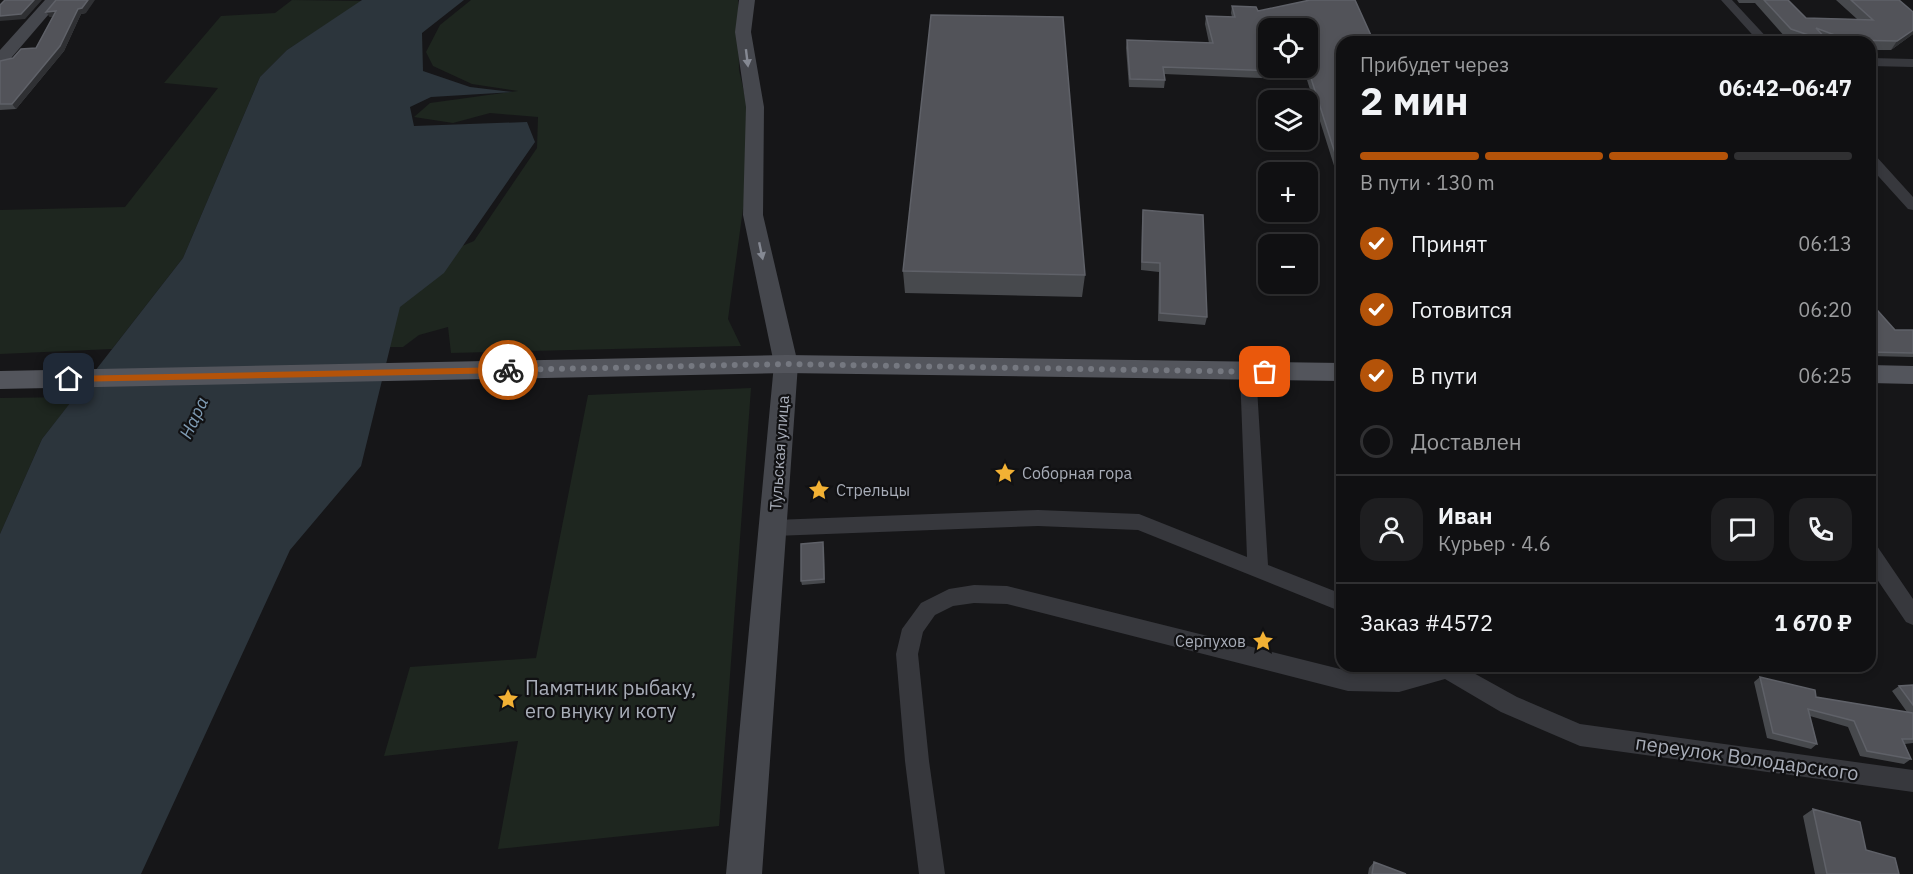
<!DOCTYPE html>
<html lang="ru">
<head>
<meta charset="utf-8">
<style>
  :root { --surface:#101012; --page:#1e1e20; --text:#f1f3f6; --muted:#9c9d9f; --line:#303032; --accent:#b45309 }
  body { margin:0; font-family:"IBM Plex Sans",sans-serif; background:var(--page); color:var(--text); height:100vh; display:flex; flex-direction:column; font-size:22px; white-space:nowrap }
  * { box-sizing:border-box; margin:0 }
  p { font-size:20px; color:var(--muted) }
  .icon { flex:none; width:33px; height:33px; fill:none; stroke:currentColor; stroke-width:2; stroke-linecap:round; stroke-linejoin:round }
  .map { position:relative; flex:1; overflow:hidden }
  .panel { position:absolute; left:1336px; top:36px; width:540px; height:636px; display:flex; flex-direction:column; background:var(--surface); border-radius:18px; box-shadow:0 3px 9px #0003,0 0 0 2px var(--line) }
  .panel>* { flex:none }
  .controls { position:absolute; left:1258px; top:18px; display:grid; gap:12px }
  .controls a { display:grid; place-items:center; width:60px; height:60px; border-radius:12px; background:var(--surface); box-shadow:0 3px 9px #0003,0 0 0 2px var(--line); font-size:30px }
  .pin { position:absolute; display:grid; place-items:center; width:51px; height:51px; color:#fff; margin:-26px; border-radius:12px; box-shadow:0 3px 9px #0006 }
  .courier { position:absolute; display:grid; place-items:center; width:60px; height:60px; margin:-30px; border:4px solid #b45309; border-radius:50%; background:#fff; color:#222; box-shadow:0 2px 8px #0007 }
  .overview em { font-style:normal; font-weight:700 }
  .overview div { display:flex; flex-direction:column-reverse }
  .overview { display:flex; align-items:center; justify-content:space-between; height:102px; padding:0 24px }
  h1 { font-size:39px; font-weight:700; line-height:45px }
  .bar { display:grid; grid-template-columns:repeat(4,1fr); gap:9px 6px; align-content:center; height:72px; padding:0 24px }
  .bar i { height:8px; border-radius:4px; background:var(--line) }
  .bar .on { background:var(--accent) }
  .bar p { grid-column:span 4 }
  .line { display:flex; align-items:center; gap:15px; padding:0 24px; border-top:2px solid var(--line) }
  .line div { flex:1 }
  .round { display:grid; place-items:center; flex:none; width:63px; height:63px; border-radius:18px; background:var(--page) }
  ol { padding:0 24px; list-style:none }
  li { display:flex; align-items:center; gap:18px; height:66px }
  li p { margin-inline-start:auto }
  li .icon { padding:6px; border-radius:50%; background:var(--accent); color:#fff; stroke-width:4 }
  li:last-child { color:var(--muted) }
  li i { width:33px; height:33px; border:3px solid var(--line); border-radius:50% }
  .map>svg:first-child { display:block }
</style>
</head>
<body>
<div class="map">
<svg width="1913" height="874" viewBox="0 0 1913 874">
  <rect width="100%" height="100%" fill="#161618"/>
  <path fill="#1e261f" d="M292,0L363,1L287,50L260,77L183,258L112,349L0,354V210L125,207L218,88L164,83L221,16L275,13Z
    M471,0H738L739,70L750,119L745,194L728,319L741,346L451,353L448,327L419,335L403,347H342L417,265L474,241L537,148L538,117L490,113L453,123L414,117L430,103L518,91L472,84L433,66L426,52L440,25Z
    M751,388L719,826L498,849L518,741L384,756L410,667L536,658L588,395Z
    M75,397L42,439L0,534V398Z"/>
  <path fill="#2c353c" d="M362,0H464L422,33L423,71L470,87L513,92L431,97L410,107L414,126L527,122L535,142L444,273L400,307L361,466L290,550L141,874H0V534L42,439L183,258L260,77L287,50Z"/>
  <g fill="none" stroke-linecap="round" stroke-linejoin="round">
    <path fill="#37383d" fill-rule="evenodd" d="M1721,0H1732L1771,42H1759Z
      M1870,58L1913,59V67L1870,66Z
      M1870,154L1875,155L1913,197V210L1908,209L1870,167Z
      M1248,366L1254,368L1256,372L1268,565L1342,594V612L1138,530L1038,526L774,536L767,533L764,528L767,523L774,520L1038,510L1139,514L1247,557L1240,372L1242,368Z
      M1870,544L1877,546L1913,599V625L1906,622L1870,569Z
      M974,585L1007,586L1348,671L1387,673L1428,666H1461L1517,697L1580,724L1913,770V792L1580,746L1501,712L1445,679L1399,692L1348,691L1007,604L974,603L953,606L935,615L923,632L918,654L929,761L945,874H919L905,761L896,654L902,629L921,603L949,589Z"/>
    <path fill="#45474d" fill-rule="evenodd" d="M45,0H61L6,64L0,65V50Z
      M739,0H755L751,32L764,107L763,215L798,364L762,874H726L774,364L743,215L746,107L735,32Z"/>
    <path fill="#53555c" fill-rule="evenodd" d="M786,355L1342,363V381L786,373L0,389V371Z
      M1870,365L1913,366V384L1870,383Z"/>
  </g>
  <path fill="#47494d" d="M1737,0H1788L1806,18L1857,19L1836,0H1899L1913,34L1891,50H1870V42H1797L1786,38L1755,3H1739Z
    M1232,6L1258,11L1342,42V191L1307,80L1164,74L1165,80L1164,88L1129,87L1126,48L1127,40L1209,43L1205,24L1206,16L1232,17L1231,13Z
    M46,12L86,13L81,14L64,51L16,109L0,110V61L13,58L36,48L53,16L50,17Z
    M1143,210L1207,317L1205,325L1158,321L1159,272L1141,270L1142,219Z
    M903,271L1085,275L1082,297L905,293Z
    M1870,302L1895,330H1913V357L1870,356Z
    M824,546L825,583L802,585L801,581Z
    M1610,666H1663L1658,672L1612,670Z
    M1760,677L1816,697L1907,712L1892,691L1899,686L1913,685V743L1905,744L1911,759L1904,764L1860,756L1848,727L1810,716L1817,744L1811,749L1767,738L1754,682Z
    M1813,809L1866,850L1899,874H1815L1803,816Z
    M1374,862L1406,874H1368L1369,868Z"/>
  <path fill="#2f3033" d="M34,0H42L25,19L0,21V16Z
    M88,0H95L86,13L81,14L64,51L16,109L12,104L78,9Z
    M56,11L59,16L50,17L46,12Z
    M1913,30V34L1891,50L1897,41Z"/>
  <path fill="#525359" stroke="#5f6168" stroke-width="1.5" fill-rule="evenodd" d="M5,0H34L21,14L0,16V5Z
    M56,0H88L82,8L78,9L60,46L12,104H0V61L13,58L21,49L36,48L56,11L46,12Z
    M1310,0H1355L1374,42H1342V175L1309,72L1163,67L1165,80L1130,79L1127,40L1213,43L1206,16L1235,17L1232,6L1256,7L1258,11ZM1269,28H1308V68H1269Z
    M1764,0H1788L1806,18L1873,20L1851,0H1899L1913,12V30L1897,41L1848,40L1816,28L1829,42L1791,29Z
    M931,15L1063,17L1085,275L903,271Z
    M1143,210L1203,215L1207,317L1160,313V263L1142,262Z
    M1870,302L1895,330H1913V353L1870,352Z
    M823,542L824,579L801,581V544Z
    M1760,677L1815,690L1816,697L1913,713V739H1902L1911,759L1867,751L1854,721L1808,709L1817,744L1773,733Z
    M1913,685V705L1899,686Z
    M1813,809L1860,822L1866,850L1895,858L1899,874H1827Z
    M1374,862L1406,874H1372Z"/>
  <defs><path id="oneway-solid" d="M-6-.8H1V-3.2L6.5 0L1 3.2V.8H-6Z" transform="scale(1.5)"/></defs>
  <g fill="#858993">
    <use href="#oneway-solid" transform="translate(747 58) rotate(83)"/>
    <use href="#oneway-solid" transform="translate(761 251) rotate(78)"/>
  </g>
  <path fill="#b45309" d="M508,367L513,370L508,373L69,382L65,379L69,376Z"/>
  <g fill="none" stroke-linecap="round" stroke-linejoin="round">
    <path stroke="#757880" stroke-width="6" stroke-dasharray="0 10.8" d="M508,370L786,364L1265,372"/>
  </g>
  <defs>
    <symbol id="sight-bare" viewBox="-9 -9 18 18"><path d="M0-6L1.8-2.2L6-1.7L2.9 1.2L3.7 5.4L0 3.3L-3.7 5.4L-2.9 1.2L-6-1.7L-1.8-2.2Z" fill="#f2b134" stroke="#111113" stroke-width="2.5" paint-order="stroke"/></symbol>
  </defs>
  <g fill-rule="evenodd">
    <use href="#sight-bare" x="990" y="458" width="30" height="30"/>
    <use href="#sight-bare" x="804" y="475" width="30" height="30"/>
    <use href="#sight-bare" x="1248" y="626" width="30" height="30"/>
    <use href="#sight-bare" x="493" y="684" width="30" height="30"/>
  </g>
  <g text-anchor="middle" stroke-width="4.5" stroke-linejoin="round" paint-order="stroke">
    <g font-size="16" fill="#a8adb8" stroke="#111113">
      <text transform="translate(779 453) rotate(-86)" y="6">Тульская улица</text>
    </g>
    <g font-size="16" fill="#a8adb8" stroke="#111113" text-anchor="start">
      <text x="1022" y="479">Соборная гора</text>
      <text x="836" y="496">Стрельцы</text>
      <text x="1246" y="647" text-anchor="end">Серпухов</text>
    </g>
    <g font-size="18" font-style="italic" fill="#7f9bb3" stroke="#111113">
      <text transform="translate(194 418) rotate(-65)" y="6">Нара</text>
    </g>
    <g font-size="20" fill="#a8adb8" stroke="#111113" text-anchor="start">
      <text x="525" y="695">Памятник рыбаку,<tspan x="525" dy="23">его внуку и коту</tspan></text>
    </g>
    <g font-size="20" fill="#a8adb8" stroke="#111113">
      <text transform="translate(1747 758) rotate(8)" y="7">переулок Володарского</text>
    </g>
  </g>
</svg>
<div class="controls">
<a><svg class="icon" aria-label="locate" viewBox="0 0 24 24"><circle cx="12" cy="12" r="6"/><path d="M12 2v4M12 18v4M2 12h4M18 12h4"/></svg></a>
<a><svg class="icon" aria-label="layers" viewBox="0 0 24 24"><path d="M12 4l9 5-9 5-9-5zM3 14l9 5 9-5"/></svg></a>
<a>+</a>
<a>−</a>
</div>
<div class="pin" style="left:1265px;top:372px;background:#ea580c"><svg class="icon" aria-label="bag" viewBox="0 0 24 24"><path d="M5 8h14l-1 12H6zM9 8a3 3 0 0 1 6 0"/></svg></div>
<div class="pin" style="left:69px;top:379px;background:#1f2937"><svg class="icon" aria-label="home" viewBox="0 0 24 24"><path d="M3 11l9-7 9 7M6 9v11h12V9"/></svg></div>
<div class="courier" style="left:508px;top:370px"><svg class="icon" aria-label="bike" viewBox="0 0 24 24"><circle cx="6" cy="16" r="4"/><circle cx="18" cy="16" r="4"/><path d="M6 16l4-8h5l3 8M10 8l3 8H6M13 5h3"/></svg></div>
<section class="panel">
<div class="overview"><div><h1>2 мин</h1><p>Прибудет через</p></div><em>06:42–06:47</em></div>
<div class="bar"><i class="on"></i><i class="on"></i><i class="on"></i><i></i><p>В пути · 130 m</p></div>
<ol>
<li><svg class="icon" aria-label="check" viewBox="0 0 24 24"><path d="M5 12l5 5 9-10"/></svg>Принят<p>06:13</p></li>
<li><svg class="icon" aria-label="check" viewBox="0 0 24 24"><path d="M5 12l5 5 9-10"/></svg>Готовится<p>06:20</p></li>
<li><svg class="icon" aria-label="check" viewBox="0 0 24 24"><path d="M5 12l5 5 9-10"/></svg>В пути<p>06:25</p></li>
<li><i></i>Доставлен</li>
</ol>
<div class="line" style="height:108px"><a class="round"><svg class="icon" aria-label="person" viewBox="0 0 24 24"><circle cx="12" cy="8" r="4"/><path d="M4 21q1-7 8-7t8 7"/></svg></a><div><b>Иван</b><p>Курьер · 4.6</p></div><a class="round"><svg class="icon" aria-label="chat" viewBox="0 0 24 24"><path d="M4 5h16v11H9l-5 4z"/></svg></a><a class="round"><svg class="icon" aria-label="phone" viewBox="0 0 24 24"><path d="M5 4h4l2 5-3 2q2 4 5 5l2-3 5 2v4C11 20 4 13 5 4z"/></svg></a></div>
<div class="line" style="height:78px"><div>Заказ #4572</div><b>1 670 ₽</b></div>
</section>
</div>
</body>
</html>
